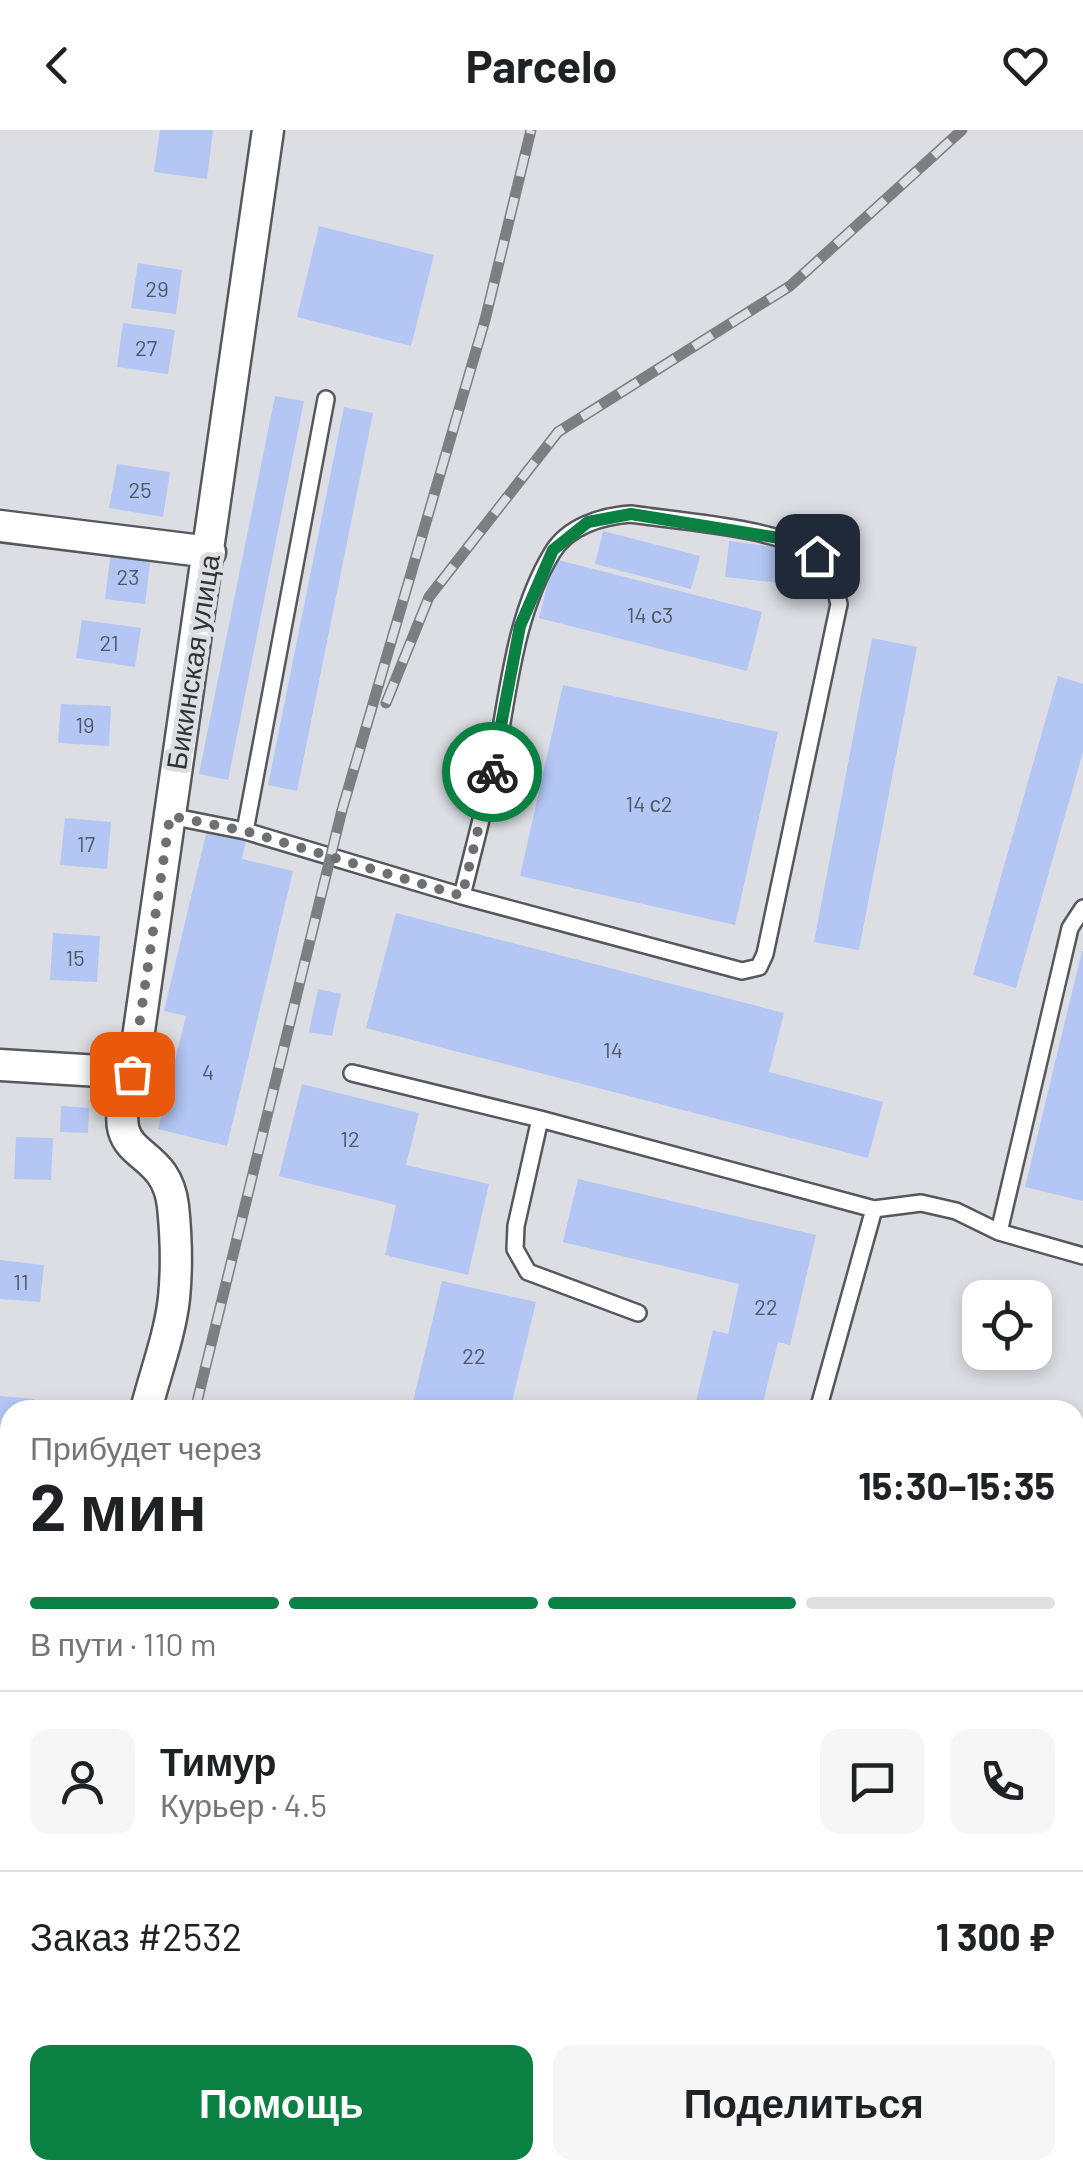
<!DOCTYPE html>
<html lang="ru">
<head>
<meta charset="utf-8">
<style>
  :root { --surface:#fff; --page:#f6f6f6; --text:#202124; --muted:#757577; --line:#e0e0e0; --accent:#0b8043 }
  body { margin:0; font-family:Barlow,sans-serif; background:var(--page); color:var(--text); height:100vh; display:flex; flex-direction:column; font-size:38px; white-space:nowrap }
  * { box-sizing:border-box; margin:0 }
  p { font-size:32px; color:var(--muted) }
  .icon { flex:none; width:55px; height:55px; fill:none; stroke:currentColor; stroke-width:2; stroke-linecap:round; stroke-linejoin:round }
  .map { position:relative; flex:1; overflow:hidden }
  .sheet { position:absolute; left:0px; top:1270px; width:1085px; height:780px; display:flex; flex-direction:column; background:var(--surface); border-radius:30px 30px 0 0; box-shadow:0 5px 15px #0003 }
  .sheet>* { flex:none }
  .tools { position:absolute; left:962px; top:1150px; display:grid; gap:20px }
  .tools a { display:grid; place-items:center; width:90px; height:90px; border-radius:20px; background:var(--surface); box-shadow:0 5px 15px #0003; font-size:50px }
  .pin { position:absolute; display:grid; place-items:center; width:85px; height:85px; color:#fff; margin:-42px; border-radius:20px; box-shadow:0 5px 15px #0006 }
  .courier { position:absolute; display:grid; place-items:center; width:100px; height:100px; margin:-50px; border:8px solid #0b8043; border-radius:50%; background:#fff; color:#222; box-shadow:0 2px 12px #0007 }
  .head em { font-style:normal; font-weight:700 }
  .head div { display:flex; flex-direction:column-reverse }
  .head { display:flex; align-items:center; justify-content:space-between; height:170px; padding:0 30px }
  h1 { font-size:65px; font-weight:700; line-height:75px }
  .bar { display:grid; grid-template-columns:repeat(4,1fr); gap:15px 10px; align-content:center; height:120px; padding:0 30px }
  .bar i { height:12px; border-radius:8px; background:var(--line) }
  .bar .selected { background:var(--accent) }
  .bar p { grid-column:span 4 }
  .line { display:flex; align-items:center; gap:25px; padding:0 30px; border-top:2px solid var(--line) }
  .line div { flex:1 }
  .round { display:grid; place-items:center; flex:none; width:105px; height:105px; border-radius:20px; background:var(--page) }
  .primary-button { display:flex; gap:20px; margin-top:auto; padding:20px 30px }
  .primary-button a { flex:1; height:115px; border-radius:20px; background:var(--accent); color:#fff; font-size:40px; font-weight:700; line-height:115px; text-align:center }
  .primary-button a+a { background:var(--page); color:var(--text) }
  header { display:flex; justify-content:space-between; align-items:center; height:130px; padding:0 30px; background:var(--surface); font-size:45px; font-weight:700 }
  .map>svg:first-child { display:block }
</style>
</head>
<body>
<header><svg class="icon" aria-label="back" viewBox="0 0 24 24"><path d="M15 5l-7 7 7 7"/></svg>Parcelo<svg class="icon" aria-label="heart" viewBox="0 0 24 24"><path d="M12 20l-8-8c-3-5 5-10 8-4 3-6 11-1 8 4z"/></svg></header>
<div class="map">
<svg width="1083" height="2050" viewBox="0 0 1083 2050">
  <rect width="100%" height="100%" fill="#dcdee3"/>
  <path fill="#b3c6f4" d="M160,0H213L207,49L154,42Z
    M319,96L434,125L411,216L297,187Z
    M138,133L182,140L176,184L131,178Z
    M123,193L175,200L168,244L117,237Z
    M275,266L304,271L228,650L199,644Z
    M344,277L373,283L297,661L268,655Z
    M117,334L170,342L163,387L109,378Z
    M603,401L700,426L691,459L595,434Z
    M729,411L785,418L781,453L725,447Z
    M111,420L151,425L145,474L105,469Z
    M554,429L762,482L747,541L539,488Z
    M82,490L141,498L135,537L76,528Z
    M872,508L917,517L859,820L814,812Z
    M1058,546L1083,554V622L1016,858L973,845Z
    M563,555L778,602L735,795L520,746Z
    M61,574L111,576L109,616L58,613Z
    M65,688L111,692L107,739L60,735Z
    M207,700L246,710L242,729L293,741L227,1016L158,999L186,886L164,881Z
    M396,783L784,883L769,942L883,972L868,1028L366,898Z
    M53,803L100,806L97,852L50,850Z
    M1082,821H1083V1071L1025,1057Z
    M318,859L341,864L332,906L309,902Z
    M302,954L419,983L406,1035L489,1054L468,1145L385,1125L396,1075L279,1046Z
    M61,976L89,978L88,1003L60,1002Z
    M16,1007L53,1008L51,1050L14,1049Z
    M578,1049L816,1105L790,1215L778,1212L761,1280H694L713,1200L728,1204L739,1154L563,1112Z
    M0,1130L44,1135L40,1172L0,1169Z
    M442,1151L536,1172L510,1280H411Z
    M0,1266L35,1269L33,1280H10V1315L0,1314Z
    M0,1367L10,1368L5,1424H0Z
    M1082,1672H1083V1696L1076,1694Z
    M620,2040H693L690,2050H618Z"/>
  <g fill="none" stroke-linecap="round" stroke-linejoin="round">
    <defs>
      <path id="lane" d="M170,686L245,701L462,766L742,841L759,837L765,824L839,474C835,457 829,436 815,425C783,398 676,391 631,384C602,386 568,396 552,423C514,486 509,561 495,631C485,676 473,721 462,766
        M245,701L326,269
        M352,943L540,989L874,1079L921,1073L956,1081L999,1102L1083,1126
        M540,989L516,1096L515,1119L528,1142L638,1183
        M999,1102L1070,798L1083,778
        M818,1280L874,1079
        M0,1807L10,1809
        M1075,1812L1083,1811
        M557,2050L559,2040"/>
      <path id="street" d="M0,396L210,422
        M0,935L133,943
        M146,1280C155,1244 170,1205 174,1168C177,1138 176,1105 173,1076C165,1007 96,1038 133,943L268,0"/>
    </defs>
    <use href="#lane" stroke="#57585d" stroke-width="20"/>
    <use href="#street" stroke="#57585d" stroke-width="35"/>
    <use href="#lane" stroke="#fff" stroke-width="15"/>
    <use href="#street" stroke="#fff" stroke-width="30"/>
    <defs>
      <path id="rail" d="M386,573L429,467L558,302L790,156L962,0
        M195,1280L342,680L485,190L531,0
        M5,2050L10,2030"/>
    </defs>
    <use href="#rail" stroke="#7c7e81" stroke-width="11"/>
    <use href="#rail" stroke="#dcdee3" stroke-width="8" stroke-dasharray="22" stroke-linecap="butt"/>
  </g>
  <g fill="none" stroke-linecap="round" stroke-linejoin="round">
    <path stroke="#6e6f72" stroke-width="10" stroke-dasharray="0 18" d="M132,944L170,686L245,701L462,766L492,642"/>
    <path stroke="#0b8043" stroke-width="12" d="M492,642L520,496L553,420L588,392L631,384L785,409L817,426"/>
  </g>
  <g text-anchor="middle" stroke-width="9" stroke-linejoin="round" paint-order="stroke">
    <g font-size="22" fill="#525865">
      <text x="157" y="167">29</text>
      <text x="146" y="226">27</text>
      <text x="140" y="368">25</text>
      <text x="128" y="455">23</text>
      <text x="650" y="493">14 с3</text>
      <text x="109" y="521">21</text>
      <text x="85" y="603">19</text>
      <text x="649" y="682">14 с2</text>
      <text x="86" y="722">17</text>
      <text x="75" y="836">15</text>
      <text x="613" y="928">14</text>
      <text x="208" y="950">4</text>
      <text x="350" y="1017">12</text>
      <text x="21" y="1160">11</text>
      <text x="766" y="1185">22</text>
      <text x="474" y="1234">22</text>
    </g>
    <g font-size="28" fill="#323335" stroke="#dcdee3">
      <text transform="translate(193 532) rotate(-81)" y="10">Бикинская улица</text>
    </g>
  </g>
</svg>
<div class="tools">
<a><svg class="icon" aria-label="locate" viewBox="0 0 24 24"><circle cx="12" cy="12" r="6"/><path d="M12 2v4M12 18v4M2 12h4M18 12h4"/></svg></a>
</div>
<div class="pin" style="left:132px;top:944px;background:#ea580c"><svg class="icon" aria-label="bag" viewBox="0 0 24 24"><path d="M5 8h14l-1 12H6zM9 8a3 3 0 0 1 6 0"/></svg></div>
<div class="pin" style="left:817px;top:426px;background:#1f2937"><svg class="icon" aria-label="home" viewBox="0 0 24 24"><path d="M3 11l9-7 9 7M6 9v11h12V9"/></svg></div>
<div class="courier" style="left:492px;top:642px"><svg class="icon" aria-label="bike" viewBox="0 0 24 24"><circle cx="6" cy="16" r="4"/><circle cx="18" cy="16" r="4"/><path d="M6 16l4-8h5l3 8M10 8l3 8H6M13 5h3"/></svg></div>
<section class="sheet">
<div class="head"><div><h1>2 мин</h1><p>Прибудет через</p></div><em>15:30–15:35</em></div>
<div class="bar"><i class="selected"></i><i class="selected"></i><i class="selected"></i><i></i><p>В пути · 110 m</p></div>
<div class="line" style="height:180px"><a class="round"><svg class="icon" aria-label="person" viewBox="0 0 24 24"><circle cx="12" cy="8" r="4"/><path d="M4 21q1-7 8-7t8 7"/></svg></a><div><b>Тимур</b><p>Курьер · 4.5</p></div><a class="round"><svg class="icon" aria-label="chat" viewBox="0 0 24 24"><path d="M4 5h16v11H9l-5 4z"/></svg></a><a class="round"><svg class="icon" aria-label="phone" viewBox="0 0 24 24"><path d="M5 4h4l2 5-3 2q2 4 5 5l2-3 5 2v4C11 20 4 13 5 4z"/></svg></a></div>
<div class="line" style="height:130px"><div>Заказ #2532</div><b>1 300 ₽</b></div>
<div class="primary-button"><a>Помощь</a><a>Поделиться</a></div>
</section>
</div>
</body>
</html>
